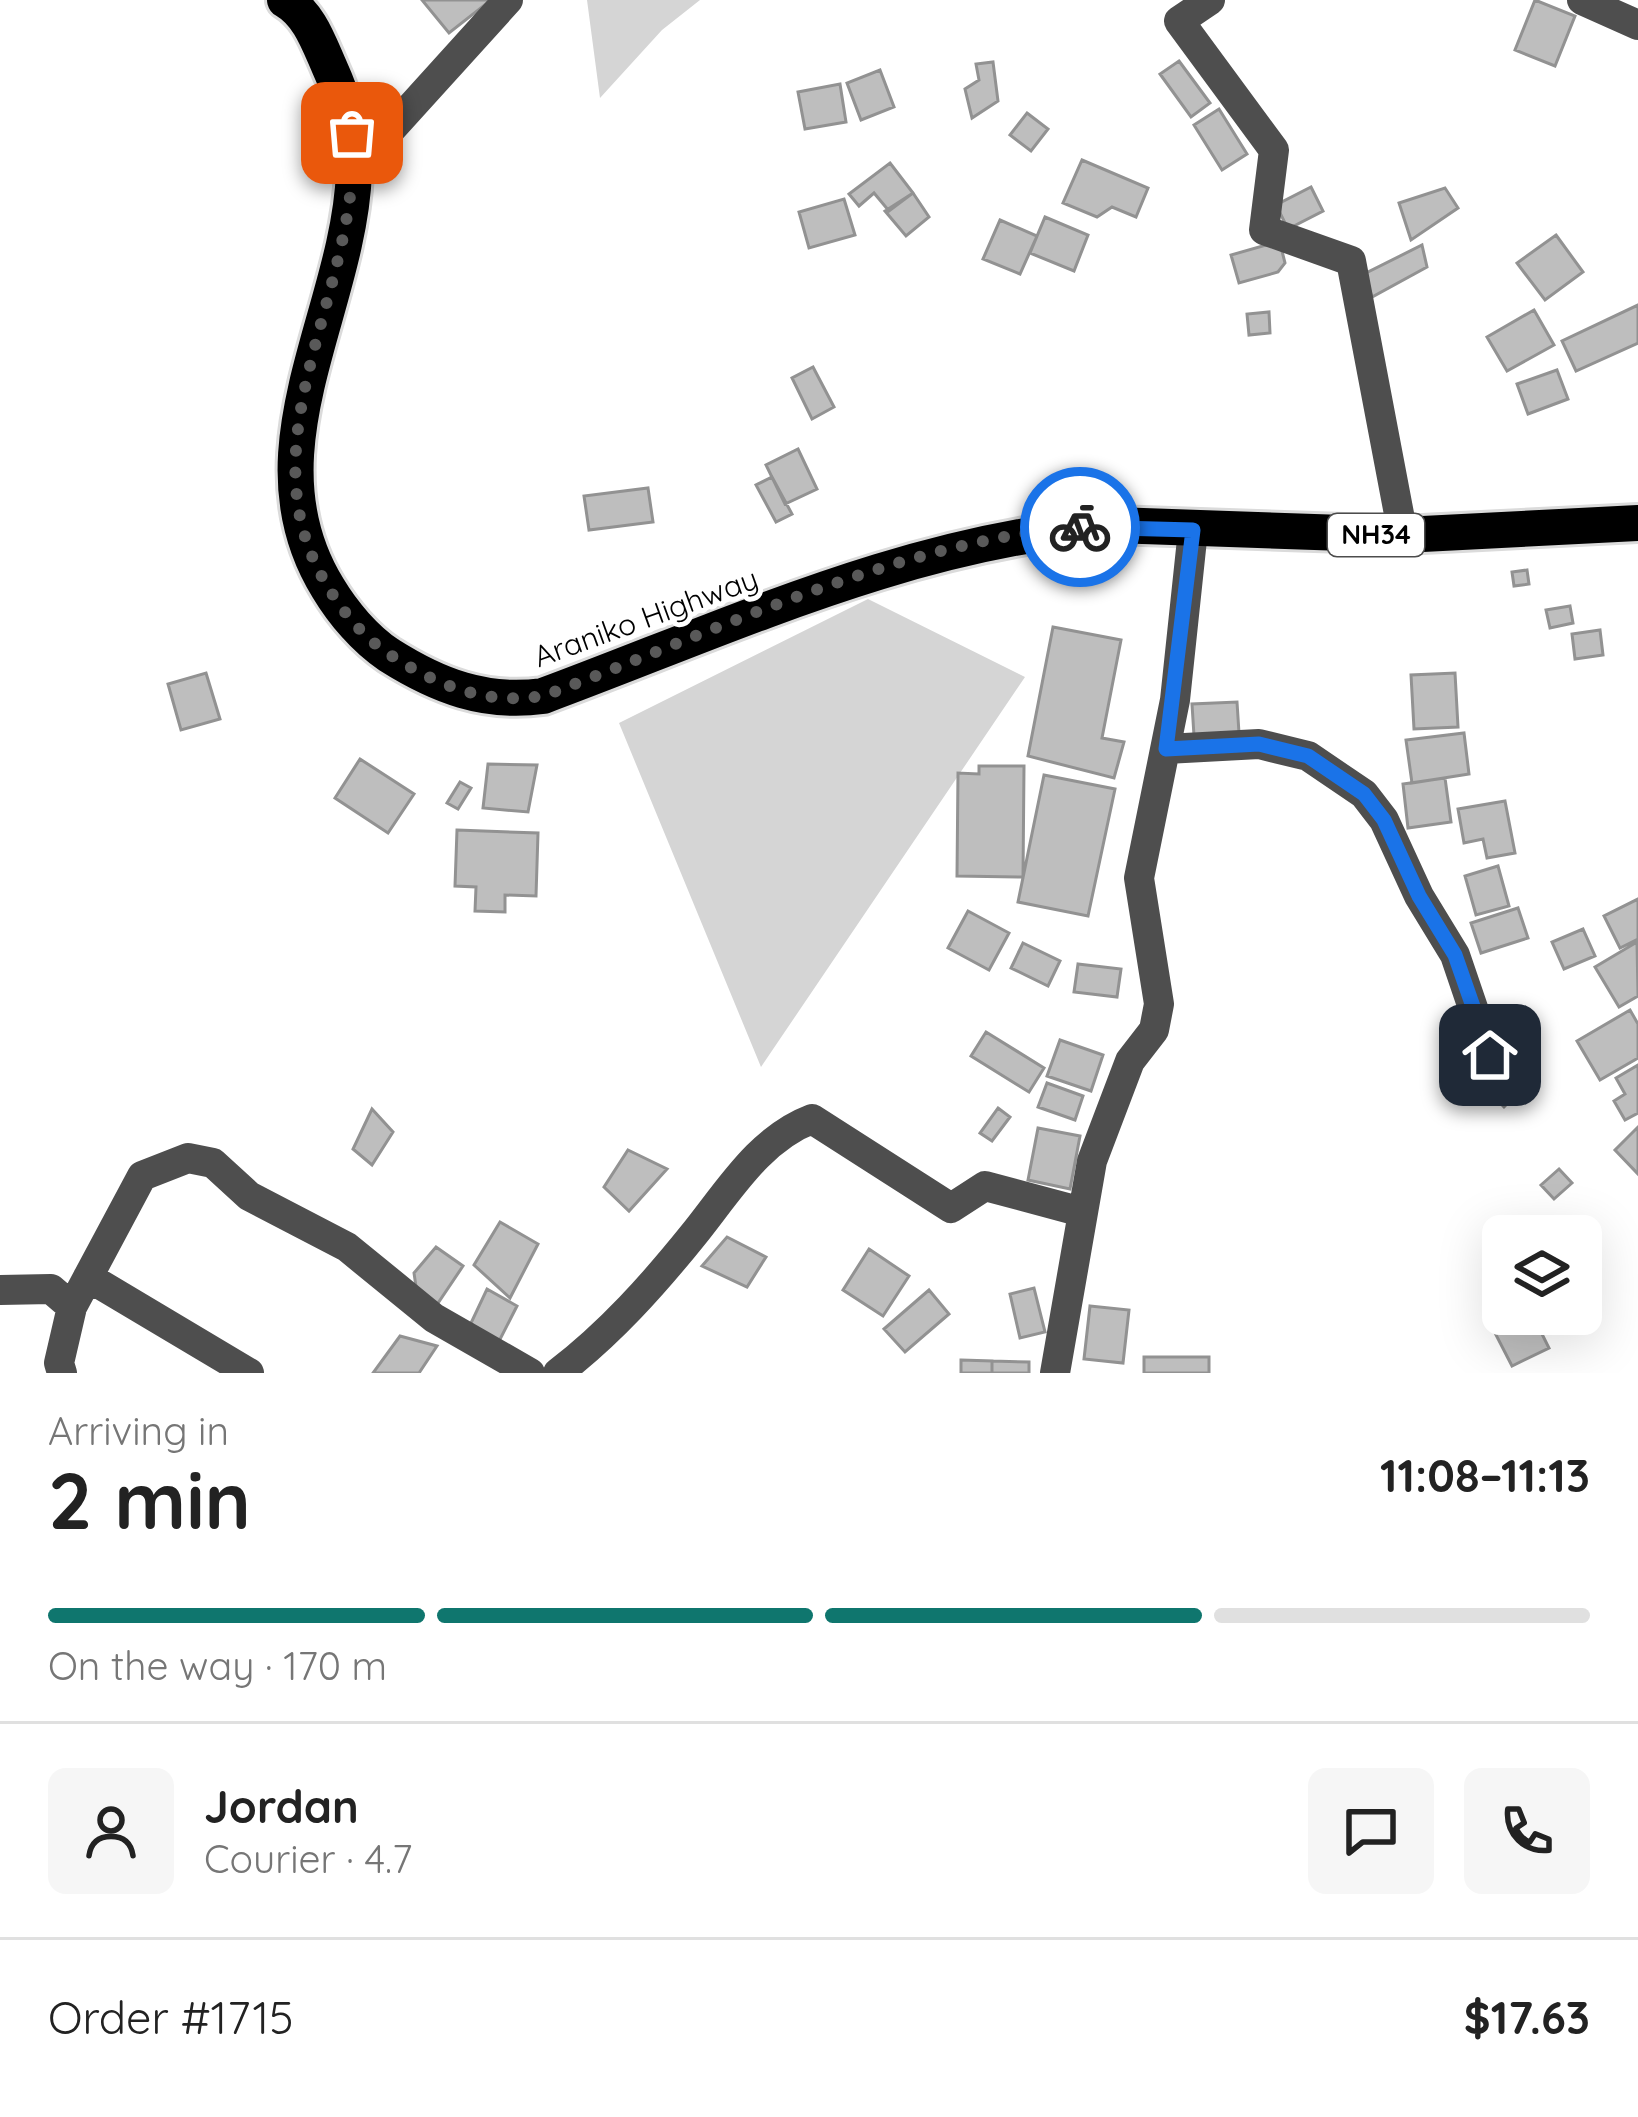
<!DOCTYPE html>
<html lang="en">
<head>
<meta charset="utf-8">
<style>
  :root { --surface:#fff; --page:#f6f6f6; --text:#222; --muted:#767676; --line:#e0e0e0; --accent:#0f766e }
  body { margin:0; font-family:Quicksand,sans-serif; background:var(--page); color:var(--text); height:100vh; display:flex; flex-direction:column; font-size:45px; white-space:nowrap }
  * { box-sizing:border-box; margin:0 }
  p { font-size:39px; color:var(--muted) }
  .icon { flex:none; width:66px; height:66px; fill:none; stroke:currentColor; stroke-width:2; stroke-linecap:round; stroke-linejoin:round }
  .map { position:relative; height:1373px; overflow:hidden }
  .panel { display:flex; flex-direction:column; background:var(--surface); flex:1 }
  .panel>* { flex:none }
  .tools { position:absolute; left:1482px; top:1215px; display:grid; gap:24px }
  .tools a { display:grid; place-items:center; width:120px; height:120px; border-radius:18px; background:var(--surface); box-shadow:0 12px 48px #0002; font-size:60px }
  .pin { position:absolute; display:grid; place-items:center; width:102px; height:102px; color:#fff; margin:-51px; border-radius:24px; box-shadow:0 6px 18px #0006 }
  .courier { position:absolute; display:grid; place-items:center; width:120px; height:120px; margin:-60px; border:9px solid #1a73e8; border-radius:50%; background:#fff; color:#222; box-shadow:0 3px 15px #0007 }
  .head em { font-style:normal; font-weight:700 }
  .head div { display:flex; flex-direction:column-reverse }
  .head { display:flex; align-items:center; justify-content:space-between; height:204px; padding:0 48px }
  h1 { font-size:78px; font-weight:700; line-height:90px }
  .bar { display:grid; grid-template-columns:repeat(4,1fr); gap:18px 12px; align-content:center; height:144px; padding:0 48px }
  .bar i { height:15px; border-radius:9px; background:var(--line) }
  .bar .selected { background:var(--accent) }
  .bar p { grid-column:span 4 }
  .line { display:flex; align-items:center; gap:30px; padding:0 48px; border-top:3px solid var(--line) }
  .line div { flex:1 }
  .round { display:grid; place-items:center; flex:none; width:126px; height:126px; border-radius:18px; background:var(--page) }
  .map>svg:first-child { display:block }
</style>
</head>
<body>
<div class="map">
<svg width="1638" height="1373" viewBox="0 0 1638 1373">
  <rect width="100%" height="100%" fill="#fff"/>
  <path fill="#d5d5d5" d="M587,0H700L662,30L600,98Z
    M868,599L1025,677L761,1067L619,723Z"/>
  <path fill="#bebebe" stroke="#929292" stroke-width="3" d="M422,0H491L449,33Z
    M1535,0L1575,16L1555,66L1515,50Z
    M1179,61L1210,103L1191,117L1160,74Z
    M993,62L998,101L972,118L965,89L979,80L976,64Z
    M880,70L894,107L861,120L847,83Z
    M840,84L846,122L805,129L798,92Z
    M1219,109L1247,154L1222,170L1194,125Z
    M1027,113L1048,129L1031,151L1010,135Z
    M1082,160L1148,188L1136,217L1112,207L1097,217L1063,203Z
    M890,163L913,193L889,211L874,193L859,206L849,194Z
    M1311,187L1323,211L1288,229L1276,205Z
    M1445,188L1458,208L1411,240L1399,203Z
    M913,193L929,217L906,236L885,211Z
    M844,199L855,235L809,248L799,212Z
    M1045,217L1088,235L1074,271L1030,253Z
    M1000,220L1037,236L1020,274L983,259Z
    M1556,235L1583,272L1545,300L1517,263Z
    M1266,245L1281,247L1285,263L1278,272L1239,283L1231,255Z
    M1422,245L1427,267L1372,297L1364,274Z
    M1638,305V343L1576,371L1562,341Z
    M1534,310L1554,345L1507,371L1487,337Z
    M1269,312L1270,333L1249,335L1247,314Z
    M813,367L834,407L812,419L792,378Z
    M1557,370L1568,399L1528,414L1517,384Z
    M798,449L817,489L785,504L766,465Z
    M772,477L792,514L776,522L756,485Z
    M648,488L653,522L589,530L584,496Z
    M1527,570L1529,584L1514,586L1512,572Z
    M1570,606L1573,623L1550,628L1546,610Z
    M1053,627L1121,640L1102,738L1124,742L1114,778L1028,756Z
    M1600,630L1603,655L1575,659L1572,634Z
    M206,673L220,719L181,730L168,684Z
    M1455,673L1458,727L1414,729L1411,675Z
    M1237,702L1239,733L1194,736L1192,704Z
    M1464,733L1469,774L1412,783L1406,740Z
    M360,759L414,794L388,833L335,798Z
    M488,764L537,765L528,812L483,808Z
    M979,766H1024L1023,877L957,876L958,773L979,774Z
    M1044,775L1115,789L1088,916L1018,902Z
    M1445,778L1451,822L1408,828L1403,784Z
    M460,782L471,788L458,809L447,803Z
    M1505,801L1515,853L1487,858L1483,839L1464,843L1458,809Z
    M457,830L538,833L536,896L505,895V912L475,911L476,887L455,886Z
    M1498,866L1509,906L1476,915L1465,876Z
    M1638,899V939L1620,948L1604,916Z
    M1518,908L1528,938L1481,953L1471,923Z
    M968,911L1009,933L989,970L948,948Z
    M1583,929L1595,956L1564,969L1552,942Z
    M1637,942L1638,996L1619,1007L1595,967Z
    M1023,943L1060,961L1048,986L1011,968Z
    M1078,964L1121,969L1117,997L1074,992Z
    M1630,1010L1638,1024V1058L1600,1080L1577,1041Z
    M986,1032L1044,1068L1029,1092L971,1056Z
    M1060,1040L1103,1055L1091,1091L1047,1076Z
    M1638,1065V1113L1625,1120L1614,1101L1625,1094L1616,1078Z
    M1502,1076L1519,1092L1504,1107L1487,1090Z
    M1047,1083L1083,1096L1075,1120L1038,1107Z
    M998,1108L1010,1117L992,1141L980,1133Z
    M372,1109L393,1132L372,1165L353,1149Z
    M1638,1127V1174L1615,1150Z
    M1038,1128L1080,1136L1070,1189L1028,1180Z
    M628,1150L667,1169L629,1211L604,1187Z
    M1559,1169L1572,1183L1554,1199L1541,1185Z
    M500,1222L538,1244L510,1298L474,1265Z
    M727,1237L766,1257L747,1287L702,1266Z
    M436,1247L463,1266L432,1312L418,1300L414,1273Z
    M869,1249L909,1276L883,1316L843,1290Z
    M1034,1288L1045,1332L1020,1338L1010,1294Z
    M487,1289L517,1306L494,1351L471,1323Z
    M929,1290L949,1314L905,1352L884,1329Z
    M1090,1306L1129,1310L1123,1363L1084,1359Z
    M1532,1314L1549,1348L1512,1366L1495,1333Z
    M400,1336L437,1346L419,1373H373Z
    M1144,1357H1209V1373H1144Z
    M961,1360L992,1361V1373H961Z
    M992,1361L1029,1362V1373H992Z"/>
  <g fill="none" stroke-linecap="round" stroke-linejoin="round">
    <defs>
      <path id="highway" d="M285,0C309,14 318,41 329,66C344,99 356,135 354,172C349,312 244,452 328,588C343,613 365,639 389,655C438,686 485,704 543,696C729,627 914,539 1114,525L1403,535L1638,523"/>
    </defs>
    <use href="#highway" stroke="#dbdbdb" stroke-width="42"/>
    <path stroke="#4e4e4e" stroke-width="30" d="M1210,0L1179,21L1274,150L1264,230L1351,261L1403,535
      M1582,0L1638,25
      M355,169L508,0
      M1166,749L1259,744L1308,756L1364,794L1384,820L1419,896L1455,955L1489,1055
      M88,1277L249,1373
      M0,1290L51,1289L72,1307L59,1363L62,1373
      M72,1307L142,1176L188,1158L213,1163L249,1196L347,1247L434,1318L530,1373
      M558,1373C610,1333 653,1285 694,1234C728,1192 759,1139 812,1119L951,1208L985,1186L1082,1212
      M1055,1373L1092,1161L1130,1061L1154,1030L1159,1004L1139,878L1175,700L1193,530"/>
    <use href="#highway" stroke="#000" stroke-width="36"/>
  </g>
  <g fill="none" stroke-linecap="round" stroke-linejoin="round">
    <path stroke="#595959" stroke-width="12" stroke-dasharray="0 21.6" d="M352,133C364,285 238,442 328,587C343,612 364,638 389,654C438,686 485,705 543,696C713,633 898,541 1080,527"/>
    <path stroke="#1a73e8" stroke-width="15" d="M1080,527L1193,530L1166,749L1259,744L1308,756L1364,794L1384,820L1419,896L1455,955L1490,1055"/>
  </g>
  <g text-anchor="middle" stroke-width="10" stroke-linejoin="round" paint-order="stroke">
    <rect fill="#fff" stroke="#4c4c4c" stroke-width="3" x="1328" y="514" width="96" height="42" rx="9"/>
    <g font-size="27" font-weight="bold" fill="#000">
      <text x="1376" y="544">NH34</text>
    </g>
    <g font-size="30" fill="#000" stroke="#fff">
      <text transform="translate(646 618) rotate(-20)" y="10">Araniko Highway</text>
    </g>
  </g>
</svg>
<div class="tools">
<a><svg class="icon" aria-label="layers" viewBox="0 0 24 24"><path d="M12 4l9 5-9 5-9-5zM3 14l9 5 9-5"/></svg></a>
</div>
<div class="pin" style="left:352px;top:133px;background:#ea580c"><svg class="icon" aria-label="bag" viewBox="0 0 24 24"><path d="M5 8h14l-1 12H6zM9 8a3 3 0 0 1 6 0"/></svg></div>
<div class="pin" style="left:1490px;top:1055px;background:#1f2937"><svg class="icon" aria-label="home" viewBox="0 0 24 24"><path d="M3 11l9-7 9 7M6 9v11h12V9"/></svg></div>
<div class="courier" style="left:1080px;top:527px"><svg class="icon" aria-label="bike" viewBox="0 0 24 24"><circle cx="6" cy="16" r="4"/><circle cx="18" cy="16" r="4"/><path d="M6 16l4-8h5l3 8M10 8l3 8H6M13 5h3"/></svg></div>
</div>
<section class="panel">
<div class="head"><div><h1>2 min</h1><p>Arriving in</p></div><em>11:08–11:13</em></div>
<div class="bar"><i class="selected"></i><i class="selected"></i><i class="selected"></i><i></i><p>On the way · 170 m</p></div>
<div class="line" style="height:216px"><a class="round"><svg class="icon" aria-label="person" viewBox="0 0 24 24"><circle cx="12" cy="8" r="4"/><path d="M4 21q1-7 8-7t8 7"/></svg></a><div><b>Jordan</b><p>Courier · 4.7</p></div><a class="round"><svg class="icon" aria-label="chat" viewBox="0 0 24 24"><path d="M4 5h16v11H9l-5 4z"/></svg></a><a class="round"><svg class="icon" aria-label="phone" viewBox="0 0 24 24"><path d="M5 4h4l2 5-3 2q2 4 5 5l2-3 5 2v4C11 20 4 13 5 4z"/></svg></a></div>
<div class="line" style="height:156px"><div>Order #1715</div><b>$17.63</b></div>
</section>
</body>
</html>
